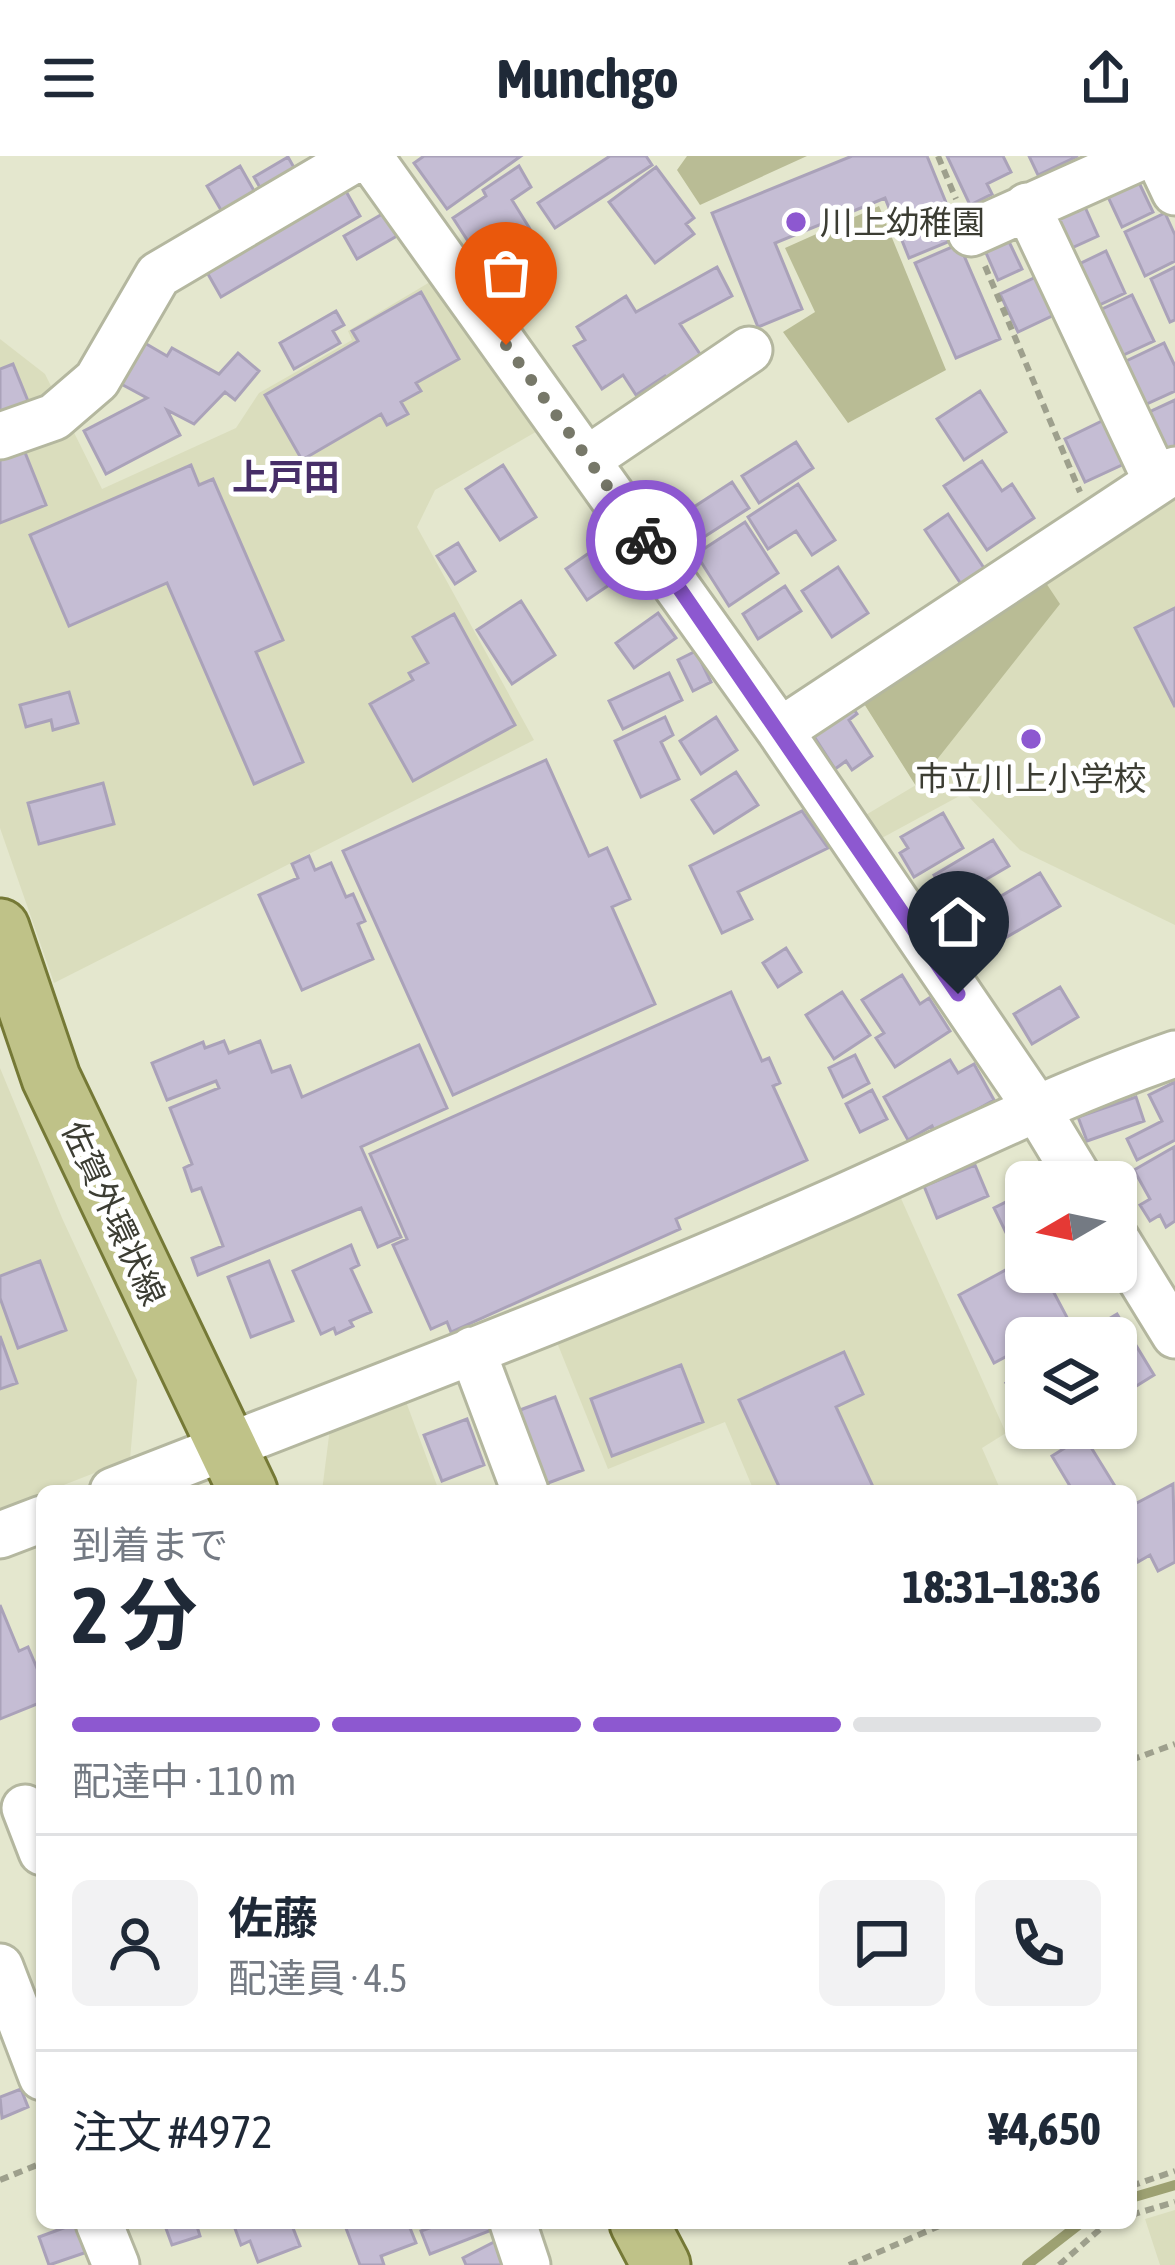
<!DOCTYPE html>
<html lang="ja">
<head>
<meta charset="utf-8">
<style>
  :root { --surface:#fff; --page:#f2f2f3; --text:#1f2937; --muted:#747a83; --line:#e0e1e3; --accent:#8d58d0 }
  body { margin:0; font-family:"Asap Condensed","Noto Sans JP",sans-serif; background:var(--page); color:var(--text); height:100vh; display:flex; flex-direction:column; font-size:45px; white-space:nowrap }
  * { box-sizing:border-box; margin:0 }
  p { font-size:39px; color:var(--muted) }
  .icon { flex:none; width:66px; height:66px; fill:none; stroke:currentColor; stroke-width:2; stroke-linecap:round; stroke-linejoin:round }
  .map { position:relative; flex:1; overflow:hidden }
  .drawer { position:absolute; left:36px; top:1329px; width:1101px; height:744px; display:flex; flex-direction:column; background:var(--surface); border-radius:18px; box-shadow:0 3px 9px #0004 }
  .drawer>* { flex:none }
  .needle { width:78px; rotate:261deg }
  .controls { position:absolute; left:1005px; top:1005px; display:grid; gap:24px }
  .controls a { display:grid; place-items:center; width:132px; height:132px; border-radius:18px; background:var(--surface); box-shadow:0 3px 9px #0004; font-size:60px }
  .pin { position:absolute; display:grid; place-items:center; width:102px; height:102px; color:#fff; margin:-123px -51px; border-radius:50% 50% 50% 0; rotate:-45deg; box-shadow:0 0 12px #0007 }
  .pin .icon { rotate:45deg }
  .courier { position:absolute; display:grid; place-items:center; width:120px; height:120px; margin:-60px; border:9px solid #8d58d0; border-radius:50%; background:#fff; color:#222; box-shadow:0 3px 15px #0007 }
  .head em { font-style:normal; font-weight:700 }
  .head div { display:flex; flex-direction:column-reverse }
  .head { display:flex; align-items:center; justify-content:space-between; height:204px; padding:0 36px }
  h1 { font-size:78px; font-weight:700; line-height:90px }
  .bar { display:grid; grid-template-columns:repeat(4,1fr); gap:18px 12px; align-content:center; height:144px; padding:0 36px }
  .bar i { height:15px; border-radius:9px; background:var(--line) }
  .bar .selected { background:var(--accent) }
  .bar p { grid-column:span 4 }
  .line { display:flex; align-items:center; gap:30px; padding:0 36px; border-top:3px solid var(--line) }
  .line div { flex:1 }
  .round { display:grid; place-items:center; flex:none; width:126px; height:126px; border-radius:18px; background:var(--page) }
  header { display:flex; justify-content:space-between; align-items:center; height:156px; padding:0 36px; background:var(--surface); font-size:54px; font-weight:700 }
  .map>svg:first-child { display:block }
</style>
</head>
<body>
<header><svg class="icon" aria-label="menu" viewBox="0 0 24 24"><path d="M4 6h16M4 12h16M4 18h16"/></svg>Munchgo<svg class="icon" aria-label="share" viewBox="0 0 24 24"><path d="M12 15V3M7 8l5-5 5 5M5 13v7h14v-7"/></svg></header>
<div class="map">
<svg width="1175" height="2109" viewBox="0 0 1175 2109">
  <rect width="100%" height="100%" fill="#e4e7ce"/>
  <path fill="#daddbd" d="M440,120L546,270L435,334L417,371L534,584L54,827L0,672V183L45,218L102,333L236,272L259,237L352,184L348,175Z
    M1175,329V769L1020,694L965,637L880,683L864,660L916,629L856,535Z
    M0,912L62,1062L137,1224L130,1303L0,1354Z
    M899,1038L1006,1277L982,1292L1001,1335H754L725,1266L608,1313L556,1184L673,1138Z
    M405,1243L439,1335H322L330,1272Z
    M1175,2054V2109H1160L1145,2063Z"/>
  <path fill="#b9bc95" d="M687,0H807L700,49L677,14Z
    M879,50L946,214L848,267L783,176L815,156L785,92Z
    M1038,415L1060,448L916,630L856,535Z"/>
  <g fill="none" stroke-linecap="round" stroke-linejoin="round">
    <path stroke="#9da172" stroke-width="10" d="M1131,2042L1175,2029
      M1027,2109L1081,2067"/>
  </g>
  <path fill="#c5bdd4" stroke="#aaa2b9" stroke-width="3" d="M424,0H521L447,53L414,7Z
    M610,0H646L652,9L555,72L538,47Z
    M852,0H927L960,81L909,102L885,42L775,87L802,153L758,171L712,57Z
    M947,0H1003L1011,16L987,28L992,38L970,49Z
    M1029,0H1078L1038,19Z
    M288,1L301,24L267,44L254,21Z
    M240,10L261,47L228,66L207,30Z
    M519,10L531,31L512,44L535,81L486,113L453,62L486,40L483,34Z
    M656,11L694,62L686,68L694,78L655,107L609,46Z
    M1133,14L1153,56L1122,71L1102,28Z
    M339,23L360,60L221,141L200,104Z
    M1072,41L1078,55L1085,51L1098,80L1065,95L1046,53Z
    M384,57L397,80L357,103L344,80Z
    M1165,57L1175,79V105L1145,120L1125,76Z
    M1002,71L1022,113L998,124L979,81Z
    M959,88L1000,183L956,202L915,107Z
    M1106,95L1125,137L1095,151L1075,110Z
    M717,111L732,140L680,168L704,204L670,226L665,220L636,239L623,219L602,233L574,190L585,184L577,171L626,140L636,156Z
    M1175,111V164L1170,166L1151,123Z
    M1036,121L1054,159L1018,176L1000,138Z
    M421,136L459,203L416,227L421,235L401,246L408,258L387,269L381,258L302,304L265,239L358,185L352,175Z
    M1132,139L1154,185L1119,201L1098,155Z
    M336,155L344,169L333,175L340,187L294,213L280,187Z
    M143,186L167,200L172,192L219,218L238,197L259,215L235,244L225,236L194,268L167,254L180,279L106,318L84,275L147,242L121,228Z
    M1164,187L1175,210V235L1140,251L1120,208Z
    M13,208L30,250L0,262V213Z
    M980,235L1006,276L964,304L937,263Z
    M1175,244V297L1167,301L1147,257Z
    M1104,264L1124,308L1085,326L1065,283Z
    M796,286L813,312L759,347L742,320Z
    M22,289L46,349L0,367V297Z
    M982,305L1002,335L1012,328L1034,362L987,394L944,330Z
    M191,309L199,329L213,323L283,484L256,496L303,606L254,628L167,427L69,470L30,379Z
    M503,309L536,361L500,384L466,333Z
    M732,326L749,352L687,392L676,374L686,368L680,360Z
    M798,328L835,384L812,399L796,375L768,393L748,361Z
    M948,358L986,415L963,431L925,374Z
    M745,366L778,417L729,450L696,398Z
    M612,381L634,412L587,444L566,413Z
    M458,387L475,415L455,428L437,400Z
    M838,411L868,457L832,481L802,435Z
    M785,430L801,455L758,483L743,458Z
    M521,445L555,499L512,528L477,474Z
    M1175,452V551L1135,472Z
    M658,457L676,482L634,512L616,487Z
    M454,458L515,569L413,625L370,548L413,524L409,517L428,507L413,481Z
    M696,495L711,526L693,535L678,504Z
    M669,517L682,544L623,573L609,545Z
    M69,536L78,567L53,574L51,564L26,571L20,549Z
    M848,545L857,558L849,564L872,600L852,614L846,605L835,613L808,571Z
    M665,561L673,579L661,586L679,623L641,641L615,585Z
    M716,561L737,594L701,618L680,585Z
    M546,604L589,700L607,692L630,743L612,751L655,848L453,939L343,695Z
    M736,616L758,649L714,677L692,644Z
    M103,627L114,668L39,688L28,647Z
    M802,655L828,692L738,736L752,763L722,777L690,710Z
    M943,657L963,692L914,721L900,697L908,692L901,681Z
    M993,684L1009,710L949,745L934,719Z
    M309,700L315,714L331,707L346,741L353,738L365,765L358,768L373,803L302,834L259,739L298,722L292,708Z
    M1040,717L1060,750L976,799L957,766Z
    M786,792L801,816L778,831L763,807Z
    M902,819L920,848L929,842L950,875L895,911L876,882L884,877L862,844Z
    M1060,831L1078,861L1032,888L1014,858Z
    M731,836L762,905L769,902L780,927L773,930L807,1004L676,1063L680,1073L451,1176L447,1166L431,1173L393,1089L407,1083L370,998Z
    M842,836L870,879L834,903L806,859Z
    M224,885L229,897L260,885L272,916L290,910L302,941L419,889L447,952L361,991L401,1081L378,1091L361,1052L198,1119L192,1102L223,1090L201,1032L192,1035L184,1012L192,1008L170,952L219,932L216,925L167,944L152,907L203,886L205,892Z
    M855,899L869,927L843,941L829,912Z
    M950,904L958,917L974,908L994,944L935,977L932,970L908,984L884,941Z
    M1175,926V984L1137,1004L1127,983L1162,965L1149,939Z
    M872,934L887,963L860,976L846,948Z
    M1136,941L1144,965L1087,985L1078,961Z
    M1174,991L1175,1065L1166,1071L1160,1059L1150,1065L1140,1049L1150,1043L1134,1014Z
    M975,1009L988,1040L937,1062L924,1030Z
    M1026,1036V1076L1010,1085L994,1052Z
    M351,1089L359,1109L351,1113L371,1156L350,1165L353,1170L336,1178L334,1172L321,1178L293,1115Z
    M1026,1103V1116H1043L1070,1167L1041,1182H1026V1190L994,1207L959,1139Z
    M40,1105L66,1174L18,1192L0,1142V1120Z
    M269,1105L293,1165L251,1181L228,1121Z
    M1117,1158L1154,1219L1122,1239L1116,1229V1182H1088L1085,1177Z
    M0,1180L17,1227L0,1233Z
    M844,1196L863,1238L836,1251L875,1335H781L739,1244Z
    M681,1209L703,1266L612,1300L591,1243Z
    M1026,1215V1261L1006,1227Z
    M555,1241L583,1314L540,1330L512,1257Z
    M467,1263L484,1309L442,1325L424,1279Z
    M1033,1272H1069L1043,1289Z
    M1084,1280L1118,1335H1073L1052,1300Z
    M1173,1328L1175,1406L1158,1415L1150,1399L1138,1406L1131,1393L1134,1369L1131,1350Z
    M0,1449L19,1495L28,1491L42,1524V1546L0,1563Z
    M21,1933L28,1951L2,1962L0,1941Z
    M77,2067L87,2096L49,2109L39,2081Z
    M164,2067H196L200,2080L172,2089Z
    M233,2067H291L300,2090L258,2106L250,2085L241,2089Z
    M344,2067H408L416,2087L381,2100L384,2109H360Z
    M443,2067H495L497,2072L430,2098L421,2075Z
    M496,2085L509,2109H466L463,2102Z"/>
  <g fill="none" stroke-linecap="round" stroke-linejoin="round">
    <defs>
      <path id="minor" d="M369,0L780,575L1035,950L1081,1026
        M1158,0L1175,36
        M1027,50L1156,324
        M971,77L1143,0
        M0,280L54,261L97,224L158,119L360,0
        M588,303L749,194
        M780,575L1175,314
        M1116,1083L1175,1179
        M472,1194L525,1335
        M113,1335C353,1241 596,1151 832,1046C947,995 1056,939 1175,898
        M0,1379L42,1363
        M25,1652L42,1696
        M0,1811L42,1921
        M99,2067L116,2109
        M513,2067L527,2109"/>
      <path id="major" d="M0,772L51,922L248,1335
        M639,2067L661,2109"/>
    </defs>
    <use href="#minor" stroke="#b4b79f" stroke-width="51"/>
    <use href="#major" stroke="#757936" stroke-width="63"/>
    <path stroke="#9ea08d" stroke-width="6" stroke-dasharray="9 6" stroke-linecap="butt" d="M938,0L956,43
      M985,110L1080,336
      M1131,1604L1175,1588
      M0,2024L42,2007
      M1131,2030L1175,2015
      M1131,2059L1175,2046
      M849,2109L946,2067
      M1059,2109L1107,2067"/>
    <use href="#minor" stroke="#fff" stroke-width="45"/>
    <use href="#major" stroke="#bfc288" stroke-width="57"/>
  </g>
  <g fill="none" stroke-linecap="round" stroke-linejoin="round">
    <path stroke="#777869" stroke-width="12" stroke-dasharray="0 21.6" d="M506,189L646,384"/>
    <path stroke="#8d58d0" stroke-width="15" d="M646,384L958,838"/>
  </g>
  <g fill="#8d58d0" stroke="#fff" stroke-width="4.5">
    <circle cx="796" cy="66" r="12"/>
    <circle cx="1031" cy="583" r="12"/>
  </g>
  <g text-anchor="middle" stroke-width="10" stroke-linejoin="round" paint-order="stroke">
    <g font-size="33" fill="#3c3d33" stroke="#fff" text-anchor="start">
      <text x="820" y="78">川上幼稚園</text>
      <text x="1031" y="634" text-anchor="middle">市立川上小学校</text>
    </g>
    <g font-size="33" fill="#3c3d33" stroke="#fff">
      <text transform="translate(114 1057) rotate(65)" y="12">佐賀外環状線</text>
    </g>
    <g font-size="36" font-weight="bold" fill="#472e68" stroke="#fff">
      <text x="286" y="334">上戸田</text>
    </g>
  </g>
</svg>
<div class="controls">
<a><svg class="needle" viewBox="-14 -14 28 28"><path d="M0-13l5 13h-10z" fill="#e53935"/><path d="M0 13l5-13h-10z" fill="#747a83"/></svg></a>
<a><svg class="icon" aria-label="layers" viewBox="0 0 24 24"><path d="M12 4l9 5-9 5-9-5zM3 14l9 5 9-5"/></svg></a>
</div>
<div class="pin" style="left:506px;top:189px;background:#ea580c"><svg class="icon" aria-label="bag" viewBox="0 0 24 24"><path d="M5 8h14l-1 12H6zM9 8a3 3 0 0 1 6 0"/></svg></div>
<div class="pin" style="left:958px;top:838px;background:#1f2937"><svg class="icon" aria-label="home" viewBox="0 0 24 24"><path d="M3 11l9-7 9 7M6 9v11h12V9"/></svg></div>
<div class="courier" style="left:646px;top:384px"><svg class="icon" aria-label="bike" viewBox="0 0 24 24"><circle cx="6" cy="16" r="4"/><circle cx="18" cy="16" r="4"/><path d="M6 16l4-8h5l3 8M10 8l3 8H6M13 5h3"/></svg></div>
<section class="drawer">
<div class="head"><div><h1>2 分</h1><p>到着まで</p></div><em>18:31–18:36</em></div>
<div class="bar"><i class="selected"></i><i class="selected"></i><i class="selected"></i><i></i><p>配達中 · 110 m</p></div>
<div class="line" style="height:216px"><a class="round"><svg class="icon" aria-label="person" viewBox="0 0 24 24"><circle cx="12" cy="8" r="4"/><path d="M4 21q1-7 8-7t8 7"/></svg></a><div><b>佐藤</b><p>配達員 · 4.5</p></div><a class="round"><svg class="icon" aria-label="chat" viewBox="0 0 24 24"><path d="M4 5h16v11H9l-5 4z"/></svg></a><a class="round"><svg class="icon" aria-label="phone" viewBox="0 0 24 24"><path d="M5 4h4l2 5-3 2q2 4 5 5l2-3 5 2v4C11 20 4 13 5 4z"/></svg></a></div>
<div class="line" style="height:156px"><div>注文 #4972</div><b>¥4,650</b></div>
</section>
</div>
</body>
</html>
